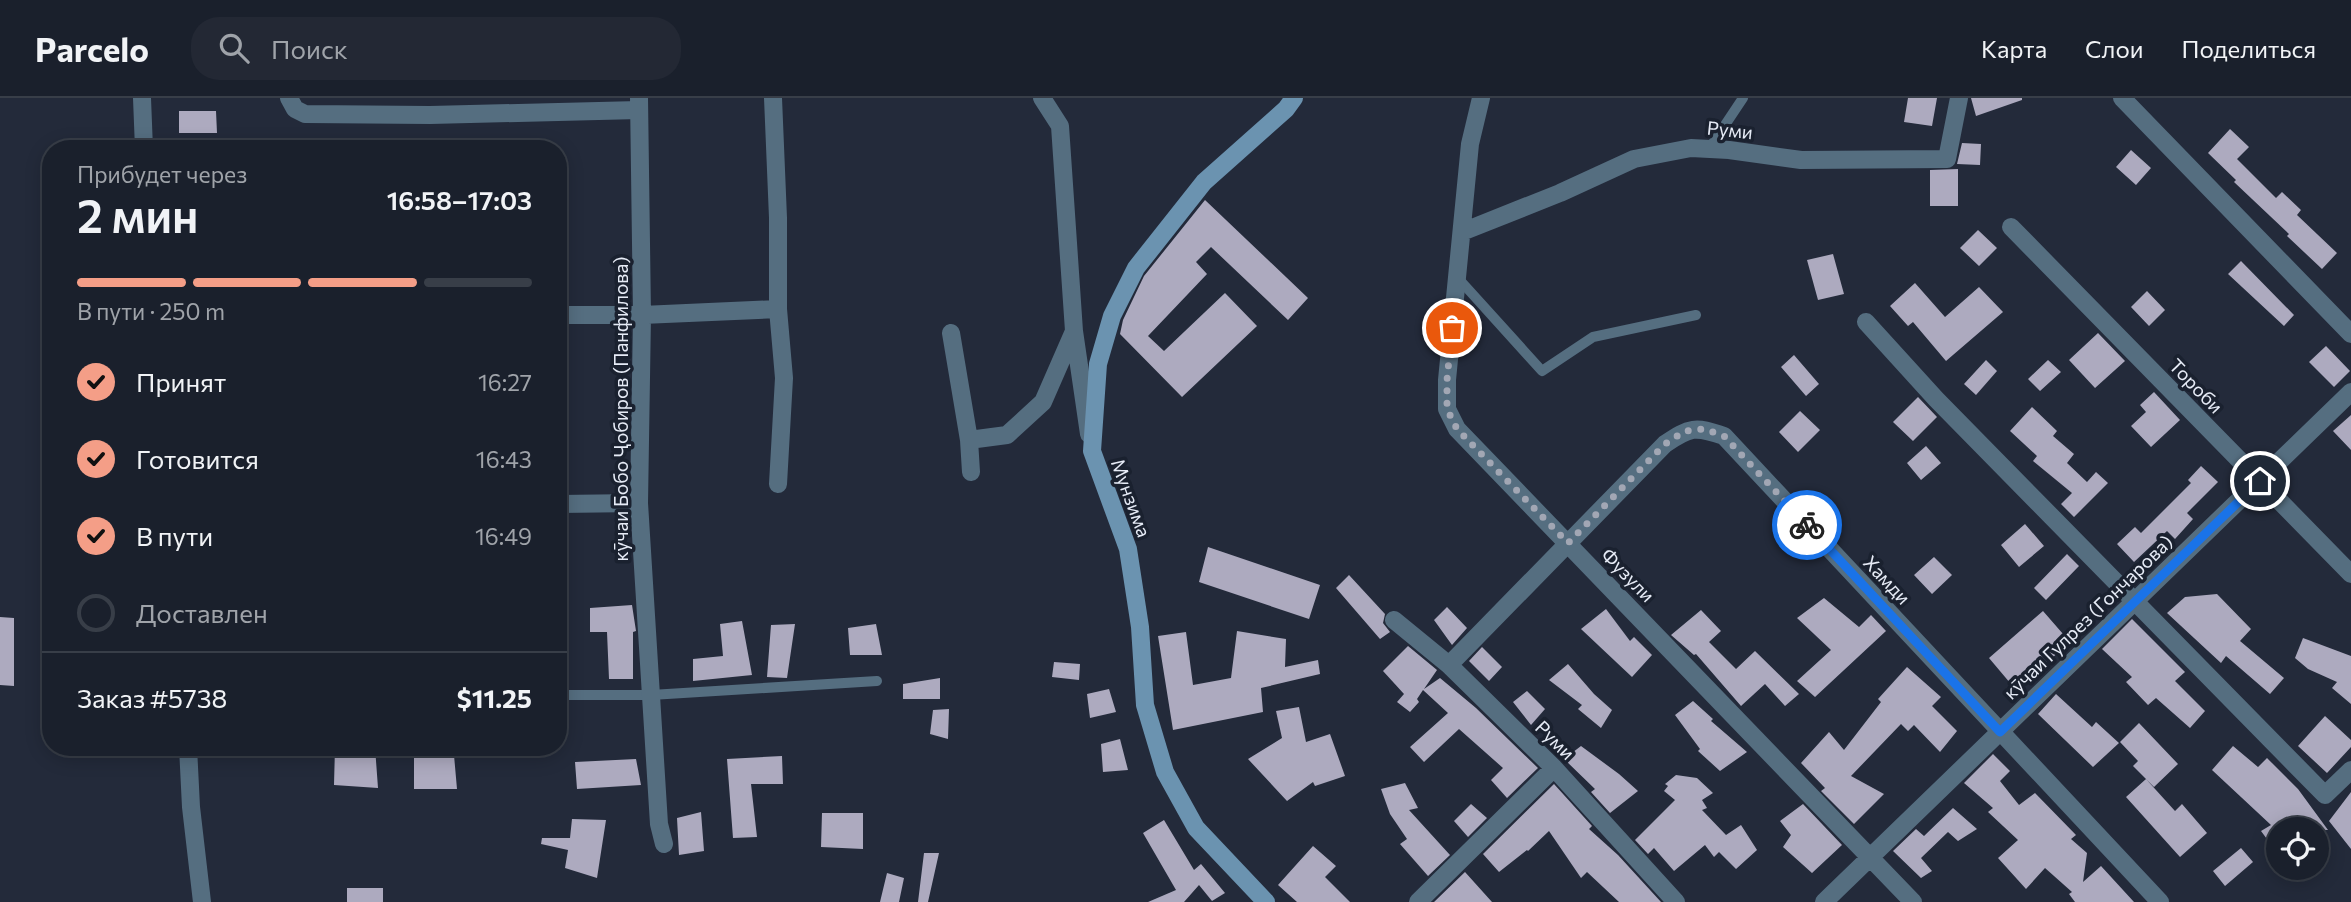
<!DOCTYPE html>
<html lang="ru">
<head>
<meta charset="utf-8">
<style>
  :root { --surface:#1a202c; --page:#232834; --text:#f1f3f6; --muted:#9fa3a9; --line:#383e48; --accent:#f49e87 }
  body { margin:0; font-family:Commissioner,sans-serif; background:var(--page); color:var(--text); height:100vh; display:flex; flex-direction:column; font-size:26px; white-space:nowrap }
  * { box-sizing:border-box; margin:0 }
  p { font-size:23px; color:var(--muted) }
  .icon { flex:none; width:38px; height:38px; fill:none; stroke:currentColor; stroke-width:2; stroke-linecap:round; stroke-linejoin:round }
  .map { position:relative; flex:1; overflow:hidden }
  .drawer { position:absolute; left:42px; top:42px; width:525px; height:616px; display:flex; flex-direction:column; background:var(--surface); border-radius:28px; box-shadow:0 4px 18px #0003,0 0 0 2px var(--line) }
  .drawer>* { flex:none }
  .fabs { position:absolute; left:2266px; top:719px; display:grid; gap:14px }
  .fabs a { display:grid; place-items:center; width:63px; height:63px; border-radius:50%; background:var(--surface); box-shadow:0 4px 18px #0003,0 0 0 2px var(--line); font-size:35px }
  .pin { position:absolute; display:grid; place-items:center; width:60px; height:60px; color:#fff; margin:-30px; border:4px solid #fff; border-radius:50%; box-shadow:0 2px 7px #0007 }
  .courier { position:absolute; display:grid; place-items:center; width:70px; height:70px; margin:-35px; border:5px solid #1a73e8; border-radius:50%; background:#fff; color:#222; box-shadow:0 2px 9px #0007 }
  .summary em { font-style:normal; font-weight:600 }
  .summary div { display:flex; flex-direction:column-reverse }
  .summary { display:flex; align-items:center; justify-content:space-between; height:119px; padding:0 35px }
  h1 { font-size:46px; font-weight:600; line-height:52px }
  .bar { display:grid; grid-template-columns:repeat(4,1fr); gap:10px 7px; align-content:center; height:84px; padding:0 35px }
  .bar i { height:9px; border-radius:5px; background:var(--line) }
  .bar .selected { background:var(--accent) }
  .bar p { grid-column:span 4 }
  .line { display:flex; align-items:center; gap:18px; padding:0 35px; border-top:2px solid var(--line) }
  .line div { flex:1 }
  ol { padding:0 35px; list-style:none }
  li { display:flex; align-items:center; gap:21px; height:77px }
  li p { margin-inline-start:auto }
  li .icon { padding:7px; border-radius:50%; background:var(--accent); color:#111; stroke-width:4 }
  li:last-child { color:var(--muted) }
  li i { width:38px; height:38px; border:4px solid var(--line); border-radius:50% }
  header { display:flex; align-items:center; gap:42px; box-sizing:border-box; height:98px; padding:0 35px; background:var(--surface); border-bottom:2px solid var(--line) }
  header strong { font-size:33px }
  nav { display:flex; gap:38px; margin-inline-start:auto; font-size:24px }
  .search { width:490px; height:63px; background:var(--page); display:flex; align-items:center; gap:18px; box-sizing:border-box; padding:0 24px; border-radius:28px; color:var(--muted); font-size:26px }
  .map>svg:first-child { display:block }
</style>
</head>
<body>
<header>
<strong>Parcelo</strong>
<div class="search"><svg class="icon" aria-label="search" viewBox="0 0 24 24"><circle cx="10" cy="10" r="6"/><path d="M15 15l6 6"/></svg>Поиск</div>
<nav><a>Карта</a><a>Слои</a><a>Поделиться</a></nav>
</header>
<div class="map">
<svg width="2351" height="804" viewBox="0 0 2351 804">
  <rect width="100%" height="100%" fill="#232a3a"/>
  <path fill="#adaabf" d="M1908,0H1937L1932,28L1904,24Z
    M1971,0H2022V2L1976,18Z
    M179,13H216L217,35H179Z
    M2230,31L2249,49L2237,61L2276,100L2282,94L2301,112L2297,117L2337,155L2322,171L2287,138L2289,136L2234,84L2236,82L2208,55Z
    M1962,45L1981,46L1980,67L1957,66Z
    M2131,52L2151,70L2136,87L2116,69Z
    M1958,71V108H1930V72Z
    M1205,102L1308,200L1288,222L1211,149L1196,164L1207,176L1148,238L1164,253L1225,195L1257,228L1182,299L1120,236L1123,222L1144,178Z
    M1978,132L1997,150L1979,168L1960,150Z
    M1833,156L1844,196L1818,202L1807,162Z
    M2241,163L2294,217L2284,228L2228,176Z
    M1915,185L1945,219L1979,189L2003,214L1946,263L1913,224L1908,228L1890,208Z
    M2147,193L2165,212L2149,228L2131,209Z
    M2098,235L2125,263L2095,290L2069,262Z
    M2326,248L2350,273L2334,289L2309,264Z
    M1794,257L1819,286L1806,298L1781,269Z
    M1986,262L1997,273L1976,297L1964,286Z
    M2048,262L2061,274L2040,293L2028,281Z
    M2154,294L2180,322L2151,349L2131,328L2146,314L2140,307Z
    M1918,299L1937,319L1913,343L1893,324Z
    M2032,309L2057,333L2053,338L2074,356L2067,365L2087,384L2096,374L2108,385L2074,419L2061,406L2072,395L2033,363L2037,358L2010,333Z
    M1800,313L1820,332L1798,354L1779,334Z
    M2351,317V352L2333,333Z
    M1926,348L1941,365L1921,382L1907,365Z
    M2201,368L2218,384L2187,415L2193,421L2175,441L2167,433L2134,464L2117,446L2135,429L2141,435L2191,385L2188,382Z
    M2025,426L2044,448L2019,469L2001,447Z
    M1208,449L1320,487L1309,521L1199,484Z
    M2067,456L2079,468L2046,502L2034,490Z
    M1934,459L1952,477L1932,496L1914,477Z
    M1349,477L1385,516L1383,525L1390,534L1380,541L1336,490Z
    M2217,496L2251,531L2240,543L2284,580L2270,596L2226,558L2221,565L2167,515L2185,499Z
    M1824,500L1859,529L1871,517L1886,533L1815,599L1797,583L1831,552L1797,520Z
    M632,507L636,533L633,534V581H609L607,534H590V510Z
    M1447,509L1467,530L1452,547L1434,522Z
    M1606,511L1630,543L1634,539L1652,557L1632,579L1581,531Z
    M1701,512L1721,533L1709,544L1736,571L1755,553L1799,596L1785,608L1765,586L1741,608L1696,556L1694,557L1671,537Z
    M2043,513L2070,544L2016,592L1989,560Z
    M0,519L14,520V588L0,587Z
    M2132,521L2185,574L2175,583L2205,613L2190,630L2156,600L2148,607L2126,584L2132,579L2102,551Z
    M742,523L752,577L693,583V561L723,558L720,526Z
    M795,526L787,580L767,579L771,527Z
    M876,526L882,557H850L848,530Z
    M1237,533L1286,541L1285,569L1318,562L1320,576L1261,590L1263,614L1173,632L1158,538L1186,534L1193,587L1231,580Z
    M2303,540L2351,558V606L2332,590L2337,584L2308,571L2295,560Z
    M1408,548L1437,572L1424,591L1440,580L1476,610L1538,670L1507,700L1491,682L1503,670L1459,631L1424,664L1410,649L1448,615L1423,592L1417,601L1419,604L1410,614L1397,604L1404,596L1383,573Z
    M1482,549L1502,569L1489,583L1469,563Z
    M1054,564L1080,566L1079,582L1052,579Z
    M1568,566L1594,596L1612,612L1601,630L1578,611L1582,607L1549,582Z
    M1907,569L1941,599L1932,608L1957,633L1940,654L1914,627L1908,633L1901,626L1851,678L1884,696L1854,726L1821,693L1825,690L1801,665L1829,634L1844,652L1881,604L1878,601Z
    M940,580V601H903V586Z
    M1109,591L1116,614L1090,620L1087,596Z
    M1527,593L1545,611L1531,627L1513,604Z
    M2056,596L2092,629L2096,624L2119,645L2093,669L2038,616Z
    M1693,603L1713,621L1711,623L1747,654L1720,673L1698,653L1700,651L1675,617Z
    M1299,609L1306,644L1330,636L1345,678L1315,688L1313,684L1287,703L1248,661L1282,640L1276,613Z
    M949,611L948,641L930,636L933,612Z
    M2325,618L2351,642V649L2327,675L2298,648Z
    M2139,625L2178,666L2154,689L2133,668L2138,663L2120,644Z
    M1120,641L1128,672L1103,674L1101,646Z
    M1581,648L1619,676L1638,693L1610,715L1591,694L1595,691L1564,661Z
    M2233,648L2258,669L2267,660L2298,691L2328,732H2278V756L2261,733L2271,727L2212,672Z
    M335,649H375L378,690L334,687Z
    M1993,656L2010,673L2000,683L2019,707L2035,695L2076,737L2071,741L2087,755L2083,784L2101,768L2134,804H2075L2069,796L2072,794L2045,770L2026,791L1998,760L2018,742L1988,714L1993,710L1964,685Z
    M454,657L457,691H414V658Z
    M782,658L783,686H751L757,739L733,740L727,661Z
    M636,661L641,687L577,691L575,664Z
    M1676,677L1697,680L1713,695L1702,702L1707,710L1702,712L1726,737L1741,727L1757,752L1736,771L1719,754L1714,759L1705,747L1674,773L1654,750L1648,756L1635,742L1675,702L1664,693L1668,688L1665,686Z
    M2146,681L2175,713L2182,706L2207,735L2180,759L2126,699Z
    M1405,685L1418,710L1409,712L1450,757L1428,778L1400,746L1407,741L1390,716L1381,691Z
    M1554,686L1592,728L1589,731L1618,757L1661,804H1619L1587,774L1581,780L1549,733L1528,753L1527,752L1499,774L1483,756Z
    M2351,694V751L2329,723Z
    M1471,706L1487,720L1468,739L1454,723Z
    M1803,706L1842,747L1812,775L1783,749L1791,737L1780,723Z
    M1953,710L1977,731L1958,743L1948,734L1921,760L1932,773L1921,780L1893,753L1916,731L1924,738Z
    M701,714L704,753L679,757L677,720Z
    M822,715H863V751L821,749Z
    M572,721L606,722L597,780L565,770L568,752L541,746L542,740H570Z
    M1164,722L1194,772L1201,766L1225,795L1212,803L1199,787L1184,804H1148L1176,792L1143,735Z
    M1313,748L1336,768L1325,779L1350,804H1297L1278,787Z
    M2241,750L2253,764L2225,788L2213,773Z
    M924,755H939L928,804H918Z
    M1465,774L1492,804H1434Z
    M887,775L904,780L899,804H880Z
    M347,790H383V804H347Z"/>
  <g fill="none" stroke-linecap="round" stroke-linejoin="round">
    <path stroke="#556e80" stroke-width="10" d="M1709,51L1743,0
      M1457,179L1542,273L1593,239L1696,217
      M558,597H651L877,583"/>
    <path stroke="#556e80" stroke-width="18" d="M142,0L144,51
      M289,0L295,11L305,16L430,17L639,12
      M639,0L642,217L639,405L659,726L664,746
      M773,0L778,120V211L784,280L778,386
      M1042,0L1060,28L1074,233L1089,336
      M1481,0L1470,46L1447,282V311L1457,331L1913,804
      M2122,0L2351,236
      M2011,129L2351,476
      M1462,134L1560,95L1634,61L1691,50L1729,52L1801,62L1947,61L1959,0
      M558,217H642L778,211
      M1866,224L1936,301L2325,697L2351,672
      M951,235L969,342L971,374
      M969,342L1007,337L1043,304L1074,233
      M558,406L639,405
      M1394,522L1449,567L1554,670L1676,804
      M1449,567L1665,346C1690,329 1695,328 1724,338L2160,804
      M188,649L191,709L202,804
      M1418,804L1554,670
      M1824,804L2351,294"/>
    <path stroke="#6b93b0" stroke-width="18" d="M1266,804L1196,730L1165,674L1145,607L1140,529L1128,451L1092,353L1098,266L1112,218L1136,170L1204,84L1286,11L1294,0"/>
  </g>
  <g fill="none" stroke-linecap="round" stroke-linejoin="round">
    <path stroke="#a2a7b4" stroke-width="7" stroke-dasharray="0 12.6" d="M1452,230L1447,282V311L1457,331L1568,445L1665,346L1685,333L1704,331L1724,338L1807,427"/>
    <path stroke="#1a73e8" stroke-width="9" d="M1807,427L2000,634L2260,383"/>
  </g>
  <g text-anchor="middle" stroke-width="7" stroke-linejoin="round" paint-order="stroke">
    <g font-size="19" fill="#e6ebf6" stroke="#1a212f">
      <text transform="translate(1730 32) rotate(6)" y="7">Руми</text>
      <text transform="translate(2196 288) rotate(46)" y="7">Тороби</text>
      <text transform="translate(621 311) rotate(-90)" y="7">кӯчаи Бобо Ҷобиров (Панфилова)</text>
      <text transform="translate(1131 400) rotate(70)" y="7">Мунзима</text>
      <text transform="translate(1628 477) rotate(46)" y="7">Фузули</text>
      <text transform="translate(1887 482) rotate(47)" y="7">Хамди</text>
      <text transform="translate(2088 519) rotate(-44)" y="7">кӯчаи Гулрез (Гончарова)</text>
      <text transform="translate(1555 642) rotate(45)" y="7">Руми</text>
    </g>
  </g>
</svg>
<div class="fabs">
<a><svg class="icon" aria-label="locate" viewBox="0 0 24 24"><circle cx="12" cy="12" r="6"/><path d="M12 2v4M12 18v4M2 12h4M18 12h4"/></svg></a>
</div>
<div class="pin" style="left:1452px;top:230px;background:#ea580c"><svg class="icon" aria-label="bag" viewBox="0 0 24 24"><path d="M5 8h14l-1 12H6zM9 8a3 3 0 0 1 6 0"/></svg></div>
<div class="pin" style="left:2260px;top:383px;background:#1f2937"><svg class="icon" aria-label="home" viewBox="0 0 24 24"><path d="M3 11l9-7 9 7M6 9v11h12V9"/></svg></div>
<div class="courier" style="left:1807px;top:427px"><svg class="icon" aria-label="bike" viewBox="0 0 24 24"><circle cx="6" cy="16" r="4"/><circle cx="18" cy="16" r="4"/><path d="M6 16l4-8h5l3 8M10 8l3 8H6M13 5h3"/></svg></div>
<section class="drawer">
<div class="summary"><div><h1>2 мин</h1><p>Прибудет через</p></div><em>16:58–17:03</em></div>
<div class="bar"><i class="selected"></i><i class="selected"></i><i class="selected"></i><i></i><p>В пути · 250 m</p></div>
<ol>
<li><svg class="icon" aria-label="check" viewBox="0 0 24 24"><path d="M5 12l5 5 9-10"/></svg>Принят<p>16:27</p></li>
<li><svg class="icon" aria-label="check" viewBox="0 0 24 24"><path d="M5 12l5 5 9-10"/></svg>Готовится<p>16:43</p></li>
<li><svg class="icon" aria-label="check" viewBox="0 0 24 24"><path d="M5 12l5 5 9-10"/></svg>В пути<p>16:49</p></li>
<li><i></i>Доставлен</li>
</ol>
<div class="line" style="height:91px"><div>Заказ #5738</div><b>$11.25</b></div>
</section>
</div>
</body>
</html>
